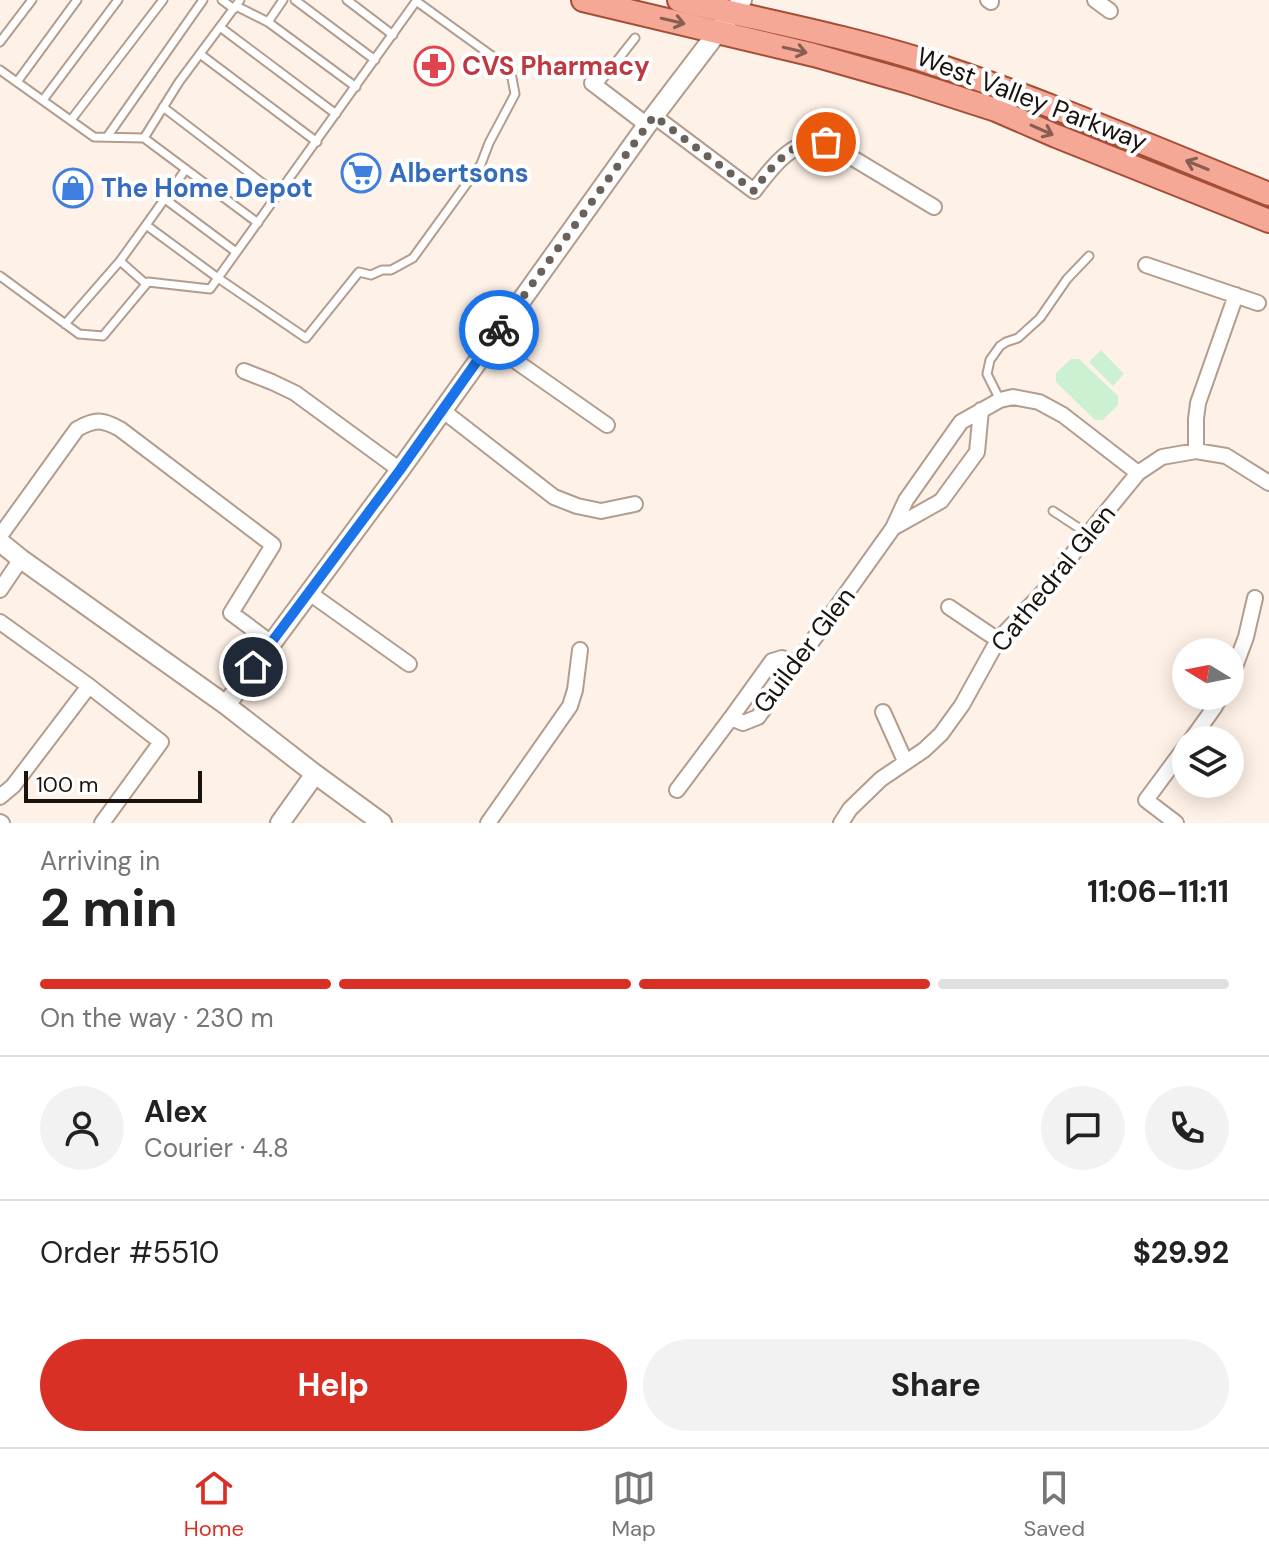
<!DOCTYPE html>
<html lang="en">
<head>
<meta charset="utf-8">
<style>
  :root { --surface:#fff; --page:#f2f2f2; --text:#222; --muted:#767676; --line:#e0e0e0; --accent:#d93025 }
  body { margin:0; font-family:"DM Sans",sans-serif; background:var(--page); color:var(--text); height:100vh; display:flex; flex-direction:column; font-size:30px; white-space:nowrap }
  * { box-sizing:border-box; margin:0 }
  p { font-size:26px; color:var(--muted) }
  .icon { flex:none; width:44px; height:44px; fill:none; stroke:currentColor; stroke-width:2; stroke-linecap:round; stroke-linejoin:round }
  .map { position:relative; height:823px; overflow:hidden }
  .sheet { display:flex; flex-direction:column; background:var(--surface); flex:1 }
  .sheet>* { flex:none }
  .needle { width:52px; rotate:280deg }
  .fabs { position:absolute; left:1172px; top:638px; display:grid; gap:16px }
  .fabs a { display:grid; place-items:center; width:72px; height:72px; border-radius:50%; background:var(--surface); box-shadow:0 4px 20px #0003; font-size:40px }
  .scale { position:absolute; left:24px; bottom:20px; width:178px; box-sizing:border-box; padding-left:8px; border:4px solid #1b130e; border-top:0; font-size:22px; line-height:28px; white-space:nowrap; color:#1b130e; -webkit-text-stroke:6px #fff; paint-order:stroke }
  .pin { position:absolute; display:grid; place-items:center; width:68px; height:68px; color:#fff; margin:-34px; border:4px solid #fff; border-radius:50%; box-shadow:0 2px 8px #0007 }
  .courier { position:absolute; display:grid; place-items:center; width:80px; height:80px; margin:-40px; border:6px solid #1a73e8; border-radius:50%; background:#fff; color:#222; box-shadow:0 2px 10px #0007 }
  .headline em { font-style:normal; font-weight:700 }
  .headline div { display:flex; flex-direction:column-reverse }
  .headline { display:flex; align-items:center; justify-content:space-between; height:136px; padding:0 40px }
  h1 { font-size:52px; font-weight:700; line-height:60px }
  .bar { display:grid; grid-template-columns:repeat(4,1fr); gap:12px 8px; align-content:center; height:96px; padding:0 40px }
  .bar i { height:10px; border-radius:6px; background:var(--line) }
  .bar .active { background:var(--accent) }
  .bar p { grid-column:span 4 }
  .line { display:flex; align-items:center; gap:20px; padding:0 40px; border-top:2px solid var(--line) }
  .line div { flex:1 }
  .round { display:grid; place-items:center; flex:none; width:84px; height:84px; border-radius:42px; background:var(--page) }
  .button { display:flex; gap:16px; margin-top:auto; padding:16px 40px }
  .button a { flex:1; height:92px; border-radius:48px; background:var(--accent); color:#fff; font-size:32px; font-weight:700; line-height:92px; text-align:center }
  .button a+a { background:var(--page); color:var(--text) }
  .dock { display:flex; justify-content:space-around; align-items:center; height:112px; border-top:2px solid var(--line); background:var(--surface); font-size:22px; color:var(--muted) }
  .dock a { display:grid; justify-items:center; gap:4px }
  .dock .active { color:var(--accent) }
  .map>svg:first-child { display:block }
</style>
</head>
<body>
<div class="map">
<svg width="1269" height="823" viewBox="0 0 1269 823">
  <rect width="100%" height="100%" fill="#fef1e7"/>
  <path fill="#ccf1d2" d="M1101,350L1124,374L1113,386L1089,362Z
    M1071,359H1079L1118,396V405L1103,420H1095L1056,382V373Z"/>
  <g fill="none" stroke-linecap="round" stroke-linejoin="round">
    <defs>
      <path id="service" d="M222,0L234,9
        M295,0L375,60
        M347,0L393,35
        M236,6L268,22L283,0
        M268,22L356,87
        M220,27L336,114
        M0,42L32,0
        M200,54L317,142
        M0,70L94,137L144,138L179,82L240,0
        M17,82L77,0
        M597,86L635,38
        M43,100L118,0
        M163,107L278,195
        M71,120L163,0
        M107,137L203,0
        M144,138L258,223
        M165,199L236,252
        M146,225L186,169
        M0,276L79,334L103,336L148,282L210,289L417,0
        M146,284L120,261L146,225L218,278L306,338L359,272L371,275L382,270H391L413,258L481,164L489,143L515,94L512,78L507,69L499,61L416,1
        M65,324L120,261
        M1000,400L987,374L990,360L1000,346L1006,342L1018,338L1040,318L1067,279L1089,256
        M1053,511L1088,534"/>
      <path id="minor" d="M988,0L991,2
        M1095,0L1110,11
        M592,83L647,125
        M654,116L754,191C771,168 795,136 826,142L934,207
        M1146,265L1258,303
        M490,343L607,425
        M244,371L272,382L295,393L400,470
        M442,410L554,497L577,506L601,511L635,504
        M1196,451V419L1198,403L1236,295
        M893,528L941,501L977,452L981,410
        M0,536L77,429C95,419 102,419 120,429L273,545L231,613L270,642
        M0,590L21,559
        M308,592L409,664
        M949,607L998,640
        M0,622L89,686L161,742L102,823
        M1230,680L1246,637L1255,598
        M883,712L905,761
        M731,718L772,661L782,658L797,664
        M1191,740L1214,708L1221,696
        M677,790L731,718L743,723L758,717L893,528L906,500L961,422L1000,400L1013,397L1039,402L1063,415L1138,473
        M0,797L13,786L89,686
        M0,822L2,823
        M488,823L570,706L575,690L580,650
        M841,823L850,809L881,779L924,750L941,734L962,705L998,640L1047,588L1084,539L1138,473L1162,457L1196,451L1226,456L1269,483
        M1176,823L1146,800L1186,746"/>
      <path id="tertiary" d="M0,542L21,559L226,705L315,774L382,823
        M226,705L400,470L647,125L742,0
        M280,823L315,774"/>
      <path id="primary" d="M583,0L814,55L909,82L996,110L1056,136L1269,221
        M679,0C760,20 842,35 922,60C1039,98 1154,148 1269,194"/>
    </defs>
    <use href="#service" stroke="#b29d8e" stroke-width="11"/>
    <use href="#minor" stroke="#b29d8e" stroke-width="18"/>
    <use href="#tertiary" stroke="#b29d8e" stroke-width="22"/>
    <use href="#primary" stroke="#a44e38" stroke-width="26"/>
    <use href="#service" stroke="#fff" stroke-width="7"/>
    <use href="#minor" stroke="#fff" stroke-width="14"/>
    <use href="#tertiary" stroke="#fff" stroke-width="18"/>
    <use href="#primary" stroke="#f5a895" stroke-width="22"/>
  </g>
  <defs><path id="oneway-shaft" d="M-6 0H5M1.5-3L5.5 0L1.5 3" fill="none" stroke-width="1.6" stroke-linecap="round" stroke-linejoin="round" transform="scale(2)"/></defs>
  <g stroke="#885e52">
    <use href="#oneway-shaft" transform="translate(673 21) rotate(13)"/>
    <use href="#oneway-shaft" transform="translate(795 50) rotate(13)"/>
    <use href="#oneway-shaft" transform="translate(1042 130) rotate(24)"/>
    <use href="#oneway-shaft" transform="translate(1197 165) rotate(-158)"/>
  </g>
  <g fill="none" stroke-linecap="round" stroke-linejoin="round">
    <path stroke="#6a615a" stroke-width="8" stroke-dasharray="0 14.4" d="M499,330L654,116L754,191C770,168 795,136 826,142"/>
    <path stroke="#1a73e8" stroke-width="10" d="M253,667L400,470L499,330"/>
  </g>
  <defs>
    <symbol id="pharmacy-ring" viewBox="-11 -11 22 22"><circle r="9.5" fill="#fff" stroke="#e0444e" stroke-width="1.5"/><path d="M-2-6h4v4h4v4h-4v4h-4v-4h-4v-4h4Z" fill="#e0444e"/></symbol>
    <symbol id="supermarket-ring" viewBox="-11 -11 22 22"><circle r="9.5" fill="#fff" stroke="#3f7fe0" stroke-width="1.5"/><path d="M-6-5.5h2.5l.6 2H6L4.5 2H-2.5L-4.4-4H-6ZM-1.5 3.2a1.3 1.3 0 1 0 .1 0ZM3 3.2a1.3 1.3 0 1 0 .1 0Z" fill="#3f7fe0"/></symbol>
    <symbol id="shop-ring" viewBox="-11 -11 22 22"><circle r="9.5" fill="#fff" stroke="#3f7fe0" stroke-width="1.5"/><path d="M-5-2.5h2.3a2.7 3.5 0 0 1 5.4 0H5L5.5 6h-11ZM-1.5-2.5h3a1.5 2.3 0 0 0-3 0Z" fill="#3f7fe0"/></symbol>
  </defs>
  <g fill-rule="evenodd">
    <use href="#pharmacy-ring" x="412" y="44" width="44" height="44"/>
    <use href="#supermarket-ring" x="339" y="151" width="44" height="44"/>
    <use href="#shop-ring" x="51" y="166" width="44" height="44"/>
  </g>
  <g text-anchor="middle" stroke-width="8" stroke-linejoin="round" paint-order="stroke">
    <g font-size="26" font-weight="bold" fill="#be3a42" stroke="#fff" text-anchor="start">
      <text x="462" y="75">CVS Pharmacy</text>
    </g>
    <g font-size="26" fill="#1b130e" stroke="#fff">
      <text transform="translate(1032 99) rotate(21)" y="9">West Valley Parkway</text>
      <text transform="translate(1053 578) rotate(-51)" y="9">Cathedral Glen</text>
      <text transform="translate(804 650) rotate(-53)" y="9">Guilder Glen</text>
    </g>
    <g font-size="26" font-weight="bold" fill="#366cbe" stroke="#fff" text-anchor="start">
      <text x="389" y="182">Albertsons</text>
      <text x="101" y="197">The Home Depot</text>
    </g>
  </g>
</svg>
<div class="fabs">
<a><svg class="needle" viewBox="-14 -14 28 28"><path d="M0-13l5 13h-10z" fill="#e53935"/><path d="M0 13l5-13h-10z" fill="#767676"/></svg></a>
<a><svg class="icon" aria-label="layers" viewBox="0 0 24 24"><path d="M12 4l9 5-9 5-9-5zM3 14l9 5 9-5"/></svg></a>
</div>
<div class="scale">100 m</div>
<div class="pin" style="left:826px;top:142px;background:#ea580c"><svg class="icon" aria-label="bag" viewBox="0 0 24 24"><path d="M5 8h14l-1 12H6zM9 8a3 3 0 0 1 6 0"/></svg></div>
<div class="pin" style="left:253px;top:667px;background:#1f2937"><svg class="icon" aria-label="home" viewBox="0 0 24 24"><path d="M3 11l9-7 9 7M6 9v11h12V9"/></svg></div>
<div class="courier" style="left:499px;top:330px"><svg class="icon" aria-label="bike" viewBox="0 0 24 24"><circle cx="6" cy="16" r="4"/><circle cx="18" cy="16" r="4"/><path d="M6 16l4-8h5l3 8M10 8l3 8H6M13 5h3"/></svg></div>
</div>
<section class="sheet">
<div class="headline"><div><h1>2 min</h1><p>Arriving in</p></div><em>11:06–11:11</em></div>
<div class="bar"><i class="active"></i><i class="active"></i><i class="active"></i><i></i><p>On the way · 230 m</p></div>
<div class="line" style="height:144px"><a class="round"><svg class="icon" aria-label="person" viewBox="0 0 24 24"><circle cx="12" cy="8" r="4"/><path d="M4 21q1-7 8-7t8 7"/></svg></a><div><b>Alex</b><p>Courier · 4.8</p></div><a class="round"><svg class="icon" aria-label="chat" viewBox="0 0 24 24"><path d="M4 5h16v11H9l-5 4z"/></svg></a><a class="round"><svg class="icon" aria-label="phone" viewBox="0 0 24 24"><path d="M5 4h4l2 5-3 2q2 4 5 5l2-3 5 2v4C11 20 4 13 5 4z"/></svg></a></div>
<div class="line" style="height:104px"><div>Order #5510</div><b>$29.92</b></div>
<div class="button"><a>Help</a><a>Share</a></div>
</section>
<nav class="dock">
<a class="active"><svg class="icon" aria-label="home" viewBox="0 0 24 24"><path d="M3 11l9-7 9 7M6 9v11h12V9"/></svg>Home</a>
<a><svg class="icon" aria-label="map" viewBox="0 0 24 24"><path d="M3 6l6-2 6 2 6-2v14l-6 2-6-2-6 2zM9 4v14M15 6v14"/></svg>Map</a>
<a><svg class="icon" aria-label="saved" viewBox="0 0 24 24"><path d="M7 4h10v16l-5-4-5 4z"/></svg>Saved</a>
</nav>
</body>
</html>
